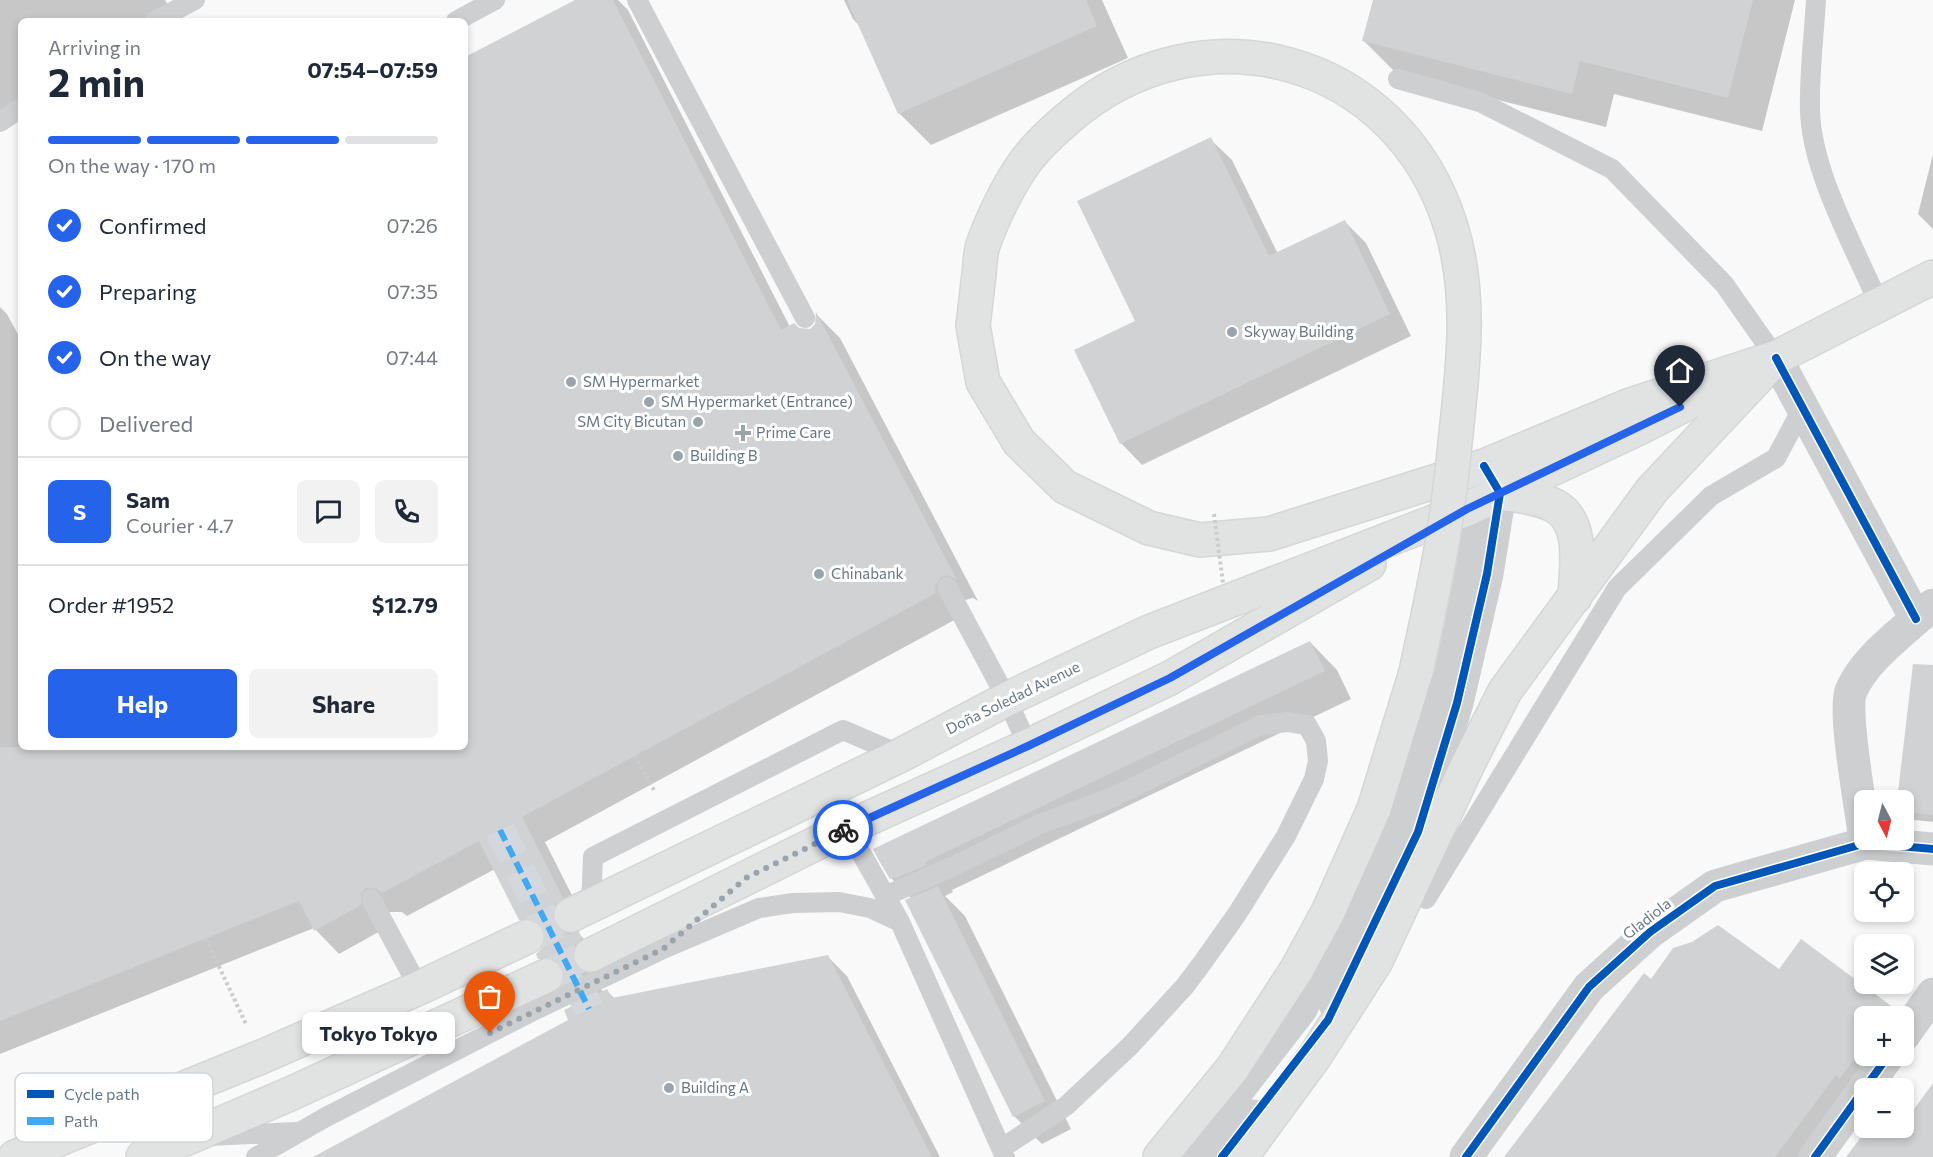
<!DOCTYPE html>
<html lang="en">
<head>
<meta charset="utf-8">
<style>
  :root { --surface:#fff; --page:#f2f2f3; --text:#1f2937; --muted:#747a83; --line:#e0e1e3; --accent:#2563eb }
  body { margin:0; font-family:Commissioner,sans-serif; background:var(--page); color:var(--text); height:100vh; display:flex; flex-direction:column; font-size:22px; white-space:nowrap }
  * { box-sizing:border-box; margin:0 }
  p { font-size:20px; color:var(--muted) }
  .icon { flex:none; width:33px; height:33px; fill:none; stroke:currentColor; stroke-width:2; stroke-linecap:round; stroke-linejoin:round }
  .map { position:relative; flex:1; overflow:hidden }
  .details { position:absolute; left:18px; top:18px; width:450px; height:732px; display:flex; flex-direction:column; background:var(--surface); border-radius:9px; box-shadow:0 3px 9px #0003 }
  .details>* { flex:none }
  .needle { width:39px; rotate:173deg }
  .buttons { position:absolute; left:1854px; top:790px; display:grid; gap:12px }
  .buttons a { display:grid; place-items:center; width:60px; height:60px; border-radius:9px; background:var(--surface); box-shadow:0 3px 9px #0003; font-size:30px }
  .pin { position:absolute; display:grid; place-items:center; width:51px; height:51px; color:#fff; margin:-62px -26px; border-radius:50% 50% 50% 0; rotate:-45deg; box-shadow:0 0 6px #0007 }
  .pin .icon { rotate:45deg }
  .courier { position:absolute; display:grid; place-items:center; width:60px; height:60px; margin:-30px; border:4px solid #2563eb; border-radius:50%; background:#fff; color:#222; box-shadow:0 2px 8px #0007 }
  .bubble { position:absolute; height:42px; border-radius:9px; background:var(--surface); box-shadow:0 3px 9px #0003; font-size:20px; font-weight:700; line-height:42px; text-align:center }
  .summary em { font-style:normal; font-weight:700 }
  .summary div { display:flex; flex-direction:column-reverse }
  .summary { display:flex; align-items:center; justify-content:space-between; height:102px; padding:0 30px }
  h1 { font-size:39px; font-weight:700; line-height:45px }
  .bar { display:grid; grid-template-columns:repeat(4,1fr); gap:9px 6px; align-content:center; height:72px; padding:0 30px }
  .bar i { height:8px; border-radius:4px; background:var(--line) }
  .bar .selected { background:var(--accent) }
  .bar p { grid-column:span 4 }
  .line { display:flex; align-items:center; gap:15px; padding:0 30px; border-top:2px solid var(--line) }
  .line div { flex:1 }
  .round { display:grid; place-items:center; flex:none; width:63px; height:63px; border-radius:9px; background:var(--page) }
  ol { padding:0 30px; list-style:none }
  li { display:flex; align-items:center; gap:18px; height:66px }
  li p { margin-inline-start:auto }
  li .icon { padding:6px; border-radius:50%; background:var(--accent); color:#fff; stroke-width:4 }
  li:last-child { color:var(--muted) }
  li i { width:33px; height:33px; border:3px solid var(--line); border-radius:50% }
  .action { display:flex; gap:12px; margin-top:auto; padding:12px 30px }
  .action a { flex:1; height:69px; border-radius:9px; background:var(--accent); color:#fff; font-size:24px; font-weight:700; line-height:69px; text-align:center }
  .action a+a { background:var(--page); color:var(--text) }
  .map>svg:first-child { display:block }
</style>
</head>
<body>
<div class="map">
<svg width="1933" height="1157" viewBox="0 0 1933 1157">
  <rect width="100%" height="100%" fill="#f9f9f9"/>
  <path fill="#0003" d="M0,0H165L177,20L21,21V113L0,125Z
    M578,0H618L628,10L790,327L811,330L817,325V315L840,338L978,601L973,598L965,600L960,617L545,842L586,923L578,933L603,958L597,986L604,992L607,991L615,999L828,957L847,976L940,1157H316L570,1020L583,1002L539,958L545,945L520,919L495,869L407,916L402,912H390L384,917V929L339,954L314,928L0,1054V307L7,314L21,340V747H465V58Z
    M844,0H1102L1128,58L931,145L899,113L860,26L853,19Z
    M1374,0H1795L1762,131L1614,94L1606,127L1398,75L1364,41Z
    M1210,139L1232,160L1278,254L1345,222L1366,243L1411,336L1142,465L1121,443L1137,321Z
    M1933,154V229L1918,214Z
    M1310,642L1337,670L1351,699L952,890L953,892L945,896L965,916L1071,1129L1042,1144L1014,1116L912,899L891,878Z
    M1933,699V822L1906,819L1904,816V801H1898Z
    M1779,971L1892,1008L1901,1017H1864V1056H1902L1820,1157H1506L1651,981Z"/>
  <path fill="#d0d2d3" d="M575,0H613L781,330L794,323L799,328L810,329L815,324L816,312L957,580L948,575L941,577L935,586L936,593L522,817L563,898L556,904L552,913L554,924L560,930L569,934L579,932L582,938L575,945L572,954L575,964L580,970L586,972L563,984L565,977L563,969L557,961L548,957L538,959L536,954L543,947L546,939L544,928L537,921L529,918L519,920L479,841L382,893L377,889L366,888L361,893V905L314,931L299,901L0,1021V747H465V57Z
    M847,0H1086L1097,26L898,114Z
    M1373,0H1753L1728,98L1580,61L1572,94L1362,41Z
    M1211,137L1269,256L1345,220L1390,314L1120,444L1074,350L1135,321L1077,201Z
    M1310,641L1325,671L925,862L927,865L894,879L893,877L890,879L878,859L873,849Z
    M1913,664L1933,665V815L1904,812V801H1897Z
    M938,886L1045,1101L1013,1117L905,900Z
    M1718,925L1779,969L1801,939L1898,1011L1894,1017H1864V1045L1840,1078L1836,1075L1775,1157H1504L1644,973L1651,979L1673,948L1692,942Z
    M828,955L932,1157H313L568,1020L564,1010L607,989L612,998Z
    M1933,1083V1157H1846L1868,1128H1904V1123Z"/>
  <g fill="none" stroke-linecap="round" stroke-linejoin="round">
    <path stroke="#d4d8dc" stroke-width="30" stroke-dasharray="30 15" stroke-linecap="butt" d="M500,830L589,1009"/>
    <path stroke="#d4d8dc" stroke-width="33" stroke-dasharray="33 16" stroke-linecap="butt" d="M527,937L571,915
      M546,976L591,955"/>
    <defs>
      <path id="secondary" d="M571,915L901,755L1007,699L1149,632L1467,509L1641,427L1933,277
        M591,955L847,828L1028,746L1170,678L1369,564
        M15,1157L261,1057L419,988L527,937
        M143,1157L290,1094L546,976"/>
      <path id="motorway" d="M973,326L983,382L1019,442L1065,487L1149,528L1200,540L1269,534L1484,466L1630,405L1774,358
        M1500,493C1518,496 1539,497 1555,506C1585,523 1576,568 1575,597
        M1160,1157L1232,1069L1297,969L1328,912L1374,809L1416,672
        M1241,1157L1315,1056L1376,961L1468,764L1505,691L1652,490L1776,358"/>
    </defs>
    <use href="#secondary" stroke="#d5d6d7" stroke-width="36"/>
    <use href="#motorway" stroke="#d5d6d6" stroke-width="36"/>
    <path stroke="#cbcccd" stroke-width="4" stroke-dasharray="3 3" stroke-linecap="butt" d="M635,756L655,792
      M206,939L246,1024"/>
    <path stroke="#cecfd0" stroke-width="20" d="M637,0L805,318
      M1816,0C1814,36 1809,74 1810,110C1811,171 1855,248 1879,304
      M155,21L195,0
      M456,21L495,0
      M1398,79L1480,102L1612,169L1724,284L1776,358
      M0,122L21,108
      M947,587L1007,699L1028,746
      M847,828L900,922L1005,1157
      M885,896L954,866L1040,824L1111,798L1261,725L1288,722L1307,725L1316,741L1318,761L1314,779L1286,836L1237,914L1203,962L1185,986L1130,1046L1066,1106L1002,1148
      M371,899L419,988
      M1426,899L1617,588L1711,496L1776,458L1803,407
      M591,906L593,857L843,730L901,755
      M211,1136L295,1132
      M256,1157L326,1117L531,1012L663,949L759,908L793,903L839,902L870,908L900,922"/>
    <path stroke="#cecfd0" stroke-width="33" d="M1916,619L1933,605
      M1335,1004L1418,832L1457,703L1487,574L1500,493L1488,473
      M1904,1035L1933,994
      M1186,1157L1301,1009L1387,827L1425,702L1455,576L1467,509
      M1222,1157L1254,1116
      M1466,1157L1589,987L1650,932L1715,886L1866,843
      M1815,1157L1888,1056"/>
    <path stroke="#cecfd0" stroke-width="33" d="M1776,358L1916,619C1893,640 1864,661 1851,691C1843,712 1861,807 1864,834
      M1865,840L1866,843L1933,849"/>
    <use href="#secondary" stroke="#e1e2e2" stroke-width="33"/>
    <use href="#motorway" stroke="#e1e2e2" stroke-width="33"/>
    <defs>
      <path id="motorway-bridge" d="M973,326C975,309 977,291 979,274C980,265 980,254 983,245C992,219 1009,184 1025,162C1036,147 1052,132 1066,120C1200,2 1398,55 1451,227C1471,291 1464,359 1457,424C1454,453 1451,483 1447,511C1440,565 1427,619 1416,672"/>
    </defs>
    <use href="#motorway-bridge" stroke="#d5d6d6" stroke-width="36" stroke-linecap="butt"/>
    <path stroke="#cbcccd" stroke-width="4" stroke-dasharray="3 3" stroke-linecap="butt" d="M1214,514L1223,583"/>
    <use href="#motorway-bridge" stroke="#e1e2e2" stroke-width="33"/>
    <path stroke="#3fa9f5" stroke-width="6" stroke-dasharray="12 6" stroke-linecap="butt" d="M500,830L589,1009"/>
    <defs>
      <path id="cycleway" d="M1776,358L1916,619
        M1222,1157L1328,1020L1418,832L1457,703L1487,574L1500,493L1484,466
        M1466,1157L1589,987L1650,932L1715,886L1866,843L1933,849
        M1815,1157L1888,1056"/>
    </defs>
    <use href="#cycleway" stroke="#fff" stroke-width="11"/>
    <use href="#cycleway" stroke="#0057b8" stroke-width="8"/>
  </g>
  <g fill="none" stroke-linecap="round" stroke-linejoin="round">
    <path stroke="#99a4ac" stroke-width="6" stroke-dasharray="0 10.8" d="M490,1033L663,949L746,878L843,830"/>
    <path stroke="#2563eb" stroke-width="8" d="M843,830L1028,746L1170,678L1467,509L1680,407"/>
  </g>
  <g fill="#99a4ac" stroke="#fff" stroke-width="2">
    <circle cx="1232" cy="332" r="6"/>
    <circle cx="571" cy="382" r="6"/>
    <circle cx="649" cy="402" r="6"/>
    <circle cx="698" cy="422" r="6"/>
    <path d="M740 424h6v6h6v6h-6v6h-6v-6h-6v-6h6z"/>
    <circle cx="678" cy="456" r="6"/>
    <circle cx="819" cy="574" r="6"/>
    <circle cx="669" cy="1088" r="6"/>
  </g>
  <g text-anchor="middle" stroke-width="6" stroke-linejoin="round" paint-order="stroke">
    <g font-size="15" fill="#657683" stroke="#fff" text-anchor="start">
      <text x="1244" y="337">Skyway Building</text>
      <text x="583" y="387">SM Hypermarket</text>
      <text x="661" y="407">SM Hypermarket (Entrance)</text>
      <text x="686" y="427" text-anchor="end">SM City Bicutan</text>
      <text x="756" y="438">Prime Care</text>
      <text x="690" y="461">Building B</text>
      <text x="831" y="579">Chinabank</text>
      <text x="681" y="1093">Building A</text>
    </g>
    <g font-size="15" fill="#657683" stroke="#fff">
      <text transform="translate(1013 698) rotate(-26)" y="5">Doña Soledad Avenue</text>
      <text transform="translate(1647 919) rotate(-38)" y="5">Gladiola</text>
    </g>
  </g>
  <rect x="15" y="1073" width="198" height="69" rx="9" fill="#fff" stroke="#d1d6da" stroke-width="1.5"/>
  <rect x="27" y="1090" width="27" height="8" fill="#0057b8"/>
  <rect x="27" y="1117" width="27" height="8" fill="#3fa9f5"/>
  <g font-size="16" fill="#657683">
    <text x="64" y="1100">Cycle path</text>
    <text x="64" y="1127">Path</text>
  </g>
</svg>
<div class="buttons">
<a><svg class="needle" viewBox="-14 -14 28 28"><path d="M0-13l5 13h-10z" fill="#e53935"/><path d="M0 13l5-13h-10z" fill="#747a83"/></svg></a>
<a><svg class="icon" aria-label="locate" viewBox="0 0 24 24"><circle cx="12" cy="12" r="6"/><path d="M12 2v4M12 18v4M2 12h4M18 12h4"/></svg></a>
<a><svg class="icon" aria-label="layers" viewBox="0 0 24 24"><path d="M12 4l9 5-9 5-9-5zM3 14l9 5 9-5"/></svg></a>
<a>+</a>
<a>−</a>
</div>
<div class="pin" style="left:490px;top:1033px;background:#ea580c"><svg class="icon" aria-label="bag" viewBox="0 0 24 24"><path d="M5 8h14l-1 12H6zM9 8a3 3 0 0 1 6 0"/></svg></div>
<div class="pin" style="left:1680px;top:407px;background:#1f2937"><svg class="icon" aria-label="home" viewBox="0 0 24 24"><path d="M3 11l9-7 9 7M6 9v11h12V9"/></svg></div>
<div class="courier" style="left:843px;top:830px"><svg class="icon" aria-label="bike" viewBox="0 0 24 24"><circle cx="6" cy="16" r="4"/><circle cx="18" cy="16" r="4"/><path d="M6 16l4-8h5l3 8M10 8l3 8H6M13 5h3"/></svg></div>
<div class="bubble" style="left:302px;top:1012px;width:153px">Tokyo Tokyo</div>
<section class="details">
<div class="summary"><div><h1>2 min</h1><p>Arriving in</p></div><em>07:54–07:59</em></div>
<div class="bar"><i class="selected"></i><i class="selected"></i><i class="selected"></i><i></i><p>On the way · 170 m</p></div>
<ol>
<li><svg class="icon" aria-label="check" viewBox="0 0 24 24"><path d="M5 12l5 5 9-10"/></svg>Confirmed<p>07:26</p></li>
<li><svg class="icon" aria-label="check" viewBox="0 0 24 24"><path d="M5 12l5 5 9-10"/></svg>Preparing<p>07:35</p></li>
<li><svg class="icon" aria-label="check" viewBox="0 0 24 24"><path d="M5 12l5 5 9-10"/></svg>On the way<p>07:44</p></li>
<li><i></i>Delivered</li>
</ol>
<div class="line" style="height:108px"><b class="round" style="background:var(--accent);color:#fff">S</b><div><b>Sam</b><p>Courier · 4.7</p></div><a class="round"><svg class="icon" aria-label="chat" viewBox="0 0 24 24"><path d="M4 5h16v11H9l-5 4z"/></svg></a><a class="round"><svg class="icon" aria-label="phone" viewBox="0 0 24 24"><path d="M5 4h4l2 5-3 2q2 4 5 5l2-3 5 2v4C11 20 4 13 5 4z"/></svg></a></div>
<div class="line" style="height:78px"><div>Order #1952</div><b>$12.79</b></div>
<div class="action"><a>Help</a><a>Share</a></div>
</section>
</div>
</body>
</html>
